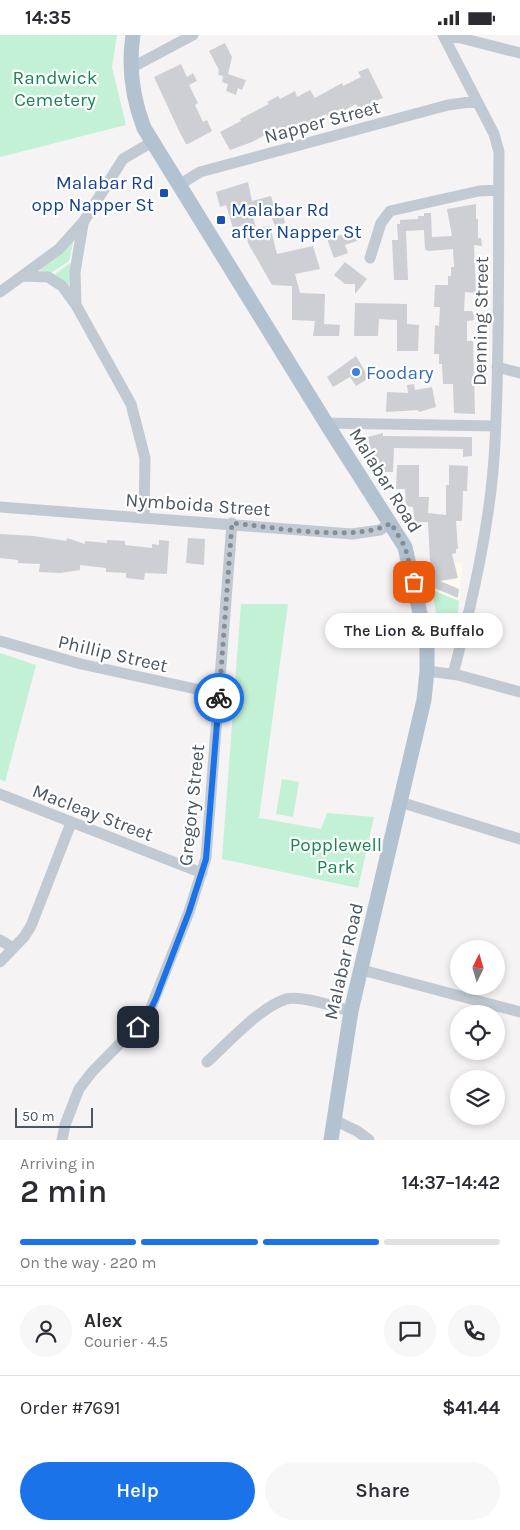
<!DOCTYPE html>
<html lang="en">
<head>
<meta charset="utf-8">
<style>
  :root { --surface:#fff; --page:#f7f7f7; --text:#2b2b33; --muted:#7c7c81; --line:#e1e1e2; --accent:#1a73e8 }
  body { margin:0; font-family:Karla,sans-serif; background:var(--page); color:var(--text); height:100vh; display:flex; flex-direction:column; font-size:19px; white-space:nowrap }
  * { box-sizing:border-box; margin:0 }
  p { font-size:16px; color:var(--muted) }
  .icon { flex:none; width:28px; height:28px; fill:none; stroke:currentColor; stroke-width:2; stroke-linecap:round; stroke-linejoin:round }
  .map { position:relative; height:1105px; overflow:hidden }
  .sheet { display:flex; flex-direction:column; background:var(--surface); flex:1 }
  .sheet>* { flex:none }
  .needle { width:32px; rotate:5deg }
  .tools { position:absolute; left:450px; top:905px; display:grid; gap:10px }
  .tools a { display:grid; place-items:center; width:55px; height:55px; border-radius:50%; background:var(--surface); box-shadow:0 2px 8px #0003; font-size:25px }
  .scale { position:absolute; left:15px; bottom:12px; width:78px; box-sizing:border-box; padding-left:5px; border:2px solid #4a5661; border-top:0; font-size:14px; line-height:18px; white-space:nowrap; color:#4a5661; -webkit-text-stroke:4px #fff; paint-order:stroke }
  .pin { position:absolute; display:grid; place-items:center; width:42px; height:42px; color:#fff; margin:-21px; border-radius:10px; box-shadow:0 2px 8px #0006 }
  .courier { position:absolute; display:grid; place-items:center; width:50px; height:50px; margin:-25px; border:4px solid #1a73e8; border-radius:50%; background:#fff; color:#222; box-shadow:0 1px 6px #0007 }
  .bubble { position:absolute; height:35px; border-radius:18px; background:var(--surface); box-shadow:0 2px 8px #0003; font-size:16px; font-weight:600; line-height:35px; text-align:center }
  .overview em { font-style:normal; font-weight:600 }
  .overview div { display:flex; flex-direction:column-reverse }
  .overview { display:flex; align-items:center; justify-content:space-between; height:85px; padding:0 20px }
  h1 { font-size:32px; font-weight:600; line-height:38px }
  .bar { display:grid; grid-template-columns:repeat(4,1fr); gap:8px 5px; align-content:center; height:60px; padding:0 20px }
  .bar i { height:6px; border-radius:4px; background:var(--line) }
  .bar .selected { background:var(--accent) }
  .bar p { grid-column:span 4 }
  .line { display:flex; align-items:center; gap:12px; padding:0 20px; border-top:1px solid var(--line) }
  .line div { flex:1 }
  .round { display:grid; place-items:center; flex:none; width:52px; height:52px; border-radius:26px; background:var(--page) }
  .primary-button { display:flex; gap:10px; margin-top:auto; padding:10px 20px }
  .primary-button a { flex:1; height:58px; border-radius:30px; background:var(--accent); color:#fff; font-size:20px; font-weight:600; line-height:58px; text-align:center }
  .primary-button a+a { background:var(--page); color:var(--text) }
  .status { display:flex; justify-content:space-between; align-items:center; height:35px; padding:0 25px; background:var(--surface); direction:ltr }
  .status svg { height:14px; fill:currentColor }
  .map>svg:first-child { display:block }
</style>
</head>
<body>
<div class="status"><b>14:35</b><svg viewBox="0 0 49 12"><path d="M0 12V9h3v3zM5 12V6h3v6zM10 12V3h3v9zM15 12V0h3v12zM26 1h20v11H26zM47 4h2v5h-2z"/></svg></div>
<div class="map">
<svg width="520" height="1105" viewBox="0 0 520 1105">
  <rect width="100%" height="100%" fill="#f5f3f3"/>
  <path fill="#fdf9ef" d="M427,525L463,528L459,566L432,555Z"/>
  <path fill="#c3f1d5" d="M0,0H117L112,32L126,90L0,122Z
    M74,204L69,226L51,238L40,235L57,222Z
    M70,228L72,259L55,239Z
    M432,555L459,566L458,576L446,597L439,594Z
    M241,569H288L259,783L321,794L327,778L374,782L358,853L222,824Z
    M0,618L36,630L5,747L0,744Z
    M282,744L299,747L293,782L276,779Z"/>
  <path fill="#cdcfd5" d="M225,8L232,22L228,39L246,45L242,55L238,53L236,60L226,56L228,49L222,47L223,41L218,40L219,35L209,16Z
    M181,29L187,42L193,38L197,46L189,50L198,68L195,70L203,87L207,85L212,96L188,109H186L180,98L154,42Z
    M368,33L383,63L358,73L356,69L343,76L341,74L327,81L326,79L303,90L298,92L296,89L282,96L280,92L252,107L230,115L220,97L241,86L240,84L269,69L267,67L278,61L280,64L295,56L297,62L310,55L315,63L342,48L343,51L361,42L358,37Z
    M248,147L252,166L271,161L274,171L252,178L256,193L270,191L277,219L313,211L320,234L295,239L300,258L325,259L324,289L340,290L339,301H313L315,286L292,285V251L272,250L248,208L244,190L233,193L226,170L220,172L216,157Z
    M476,169V184H478V203H481L482,211L474,210L476,258L465,257L464,276H472L474,281V285L467,286V306H473L475,379L454,378L453,349H443L442,329H439V319H434L435,290L439,291L440,272H434L435,250H448V241H451V232H454L453,214L428,216L425,214L424,195L406,196L408,245H394L392,205H398L397,189H400V185L418,184V181H424V178H431L432,202L452,201L447,174Z
    M283,180L285,188L275,191L272,183Z
    M354,196L357,206L345,210L348,218L334,223L327,204Z
    M345,227L367,244L355,259V249H345L334,240Z
    M355,268L407,269V289L419,290L418,316H397V285L379,284L378,301H354Z
    M356,321L369,343L356,351L350,342L333,352L327,342Z
    M414,349L415,355L432,352L436,372L419,377L418,375L386,377L387,357L408,358L407,350Z
    M383,398V401L472,402V421L463,422V414L394,413L393,437H385L376,424L373,425L368,402Z
    M397,430H419V462H429L428,478L446,480V450H449V430L468,431L467,456H463L462,486H456L458,514H456V518L452,519L458,543L440,546L459,554L458,563L432,552L428,527H430L428,487L415,488L413,472L406,471L405,454H396Z
    M0,499L34,501L66,506L67,503L85,509V506L107,508V505L125,506V510L152,513V509L159,510V505L169,506L167,539L145,538L144,545L126,543V538L106,537V533L80,530V535L60,538L39,537L40,529L18,528V525L0,523Z
    M188,503L205,504L204,530L186,528Z"/>
  <g fill="none" stroke-linecap="round" stroke-linejoin="round">
    <path stroke="#c1cad2" stroke-width="11" d="M443,0L494,99L499,117C498,214 500,311 495,408C491,486 473,565 453,639
      M444,1L461,3L520,18
      M131,33L193,0
      M179,150L200,137L448,70L477,66
      M370,223L381,188L390,176L479,156L499,155
      M23,241L48,242L62,251L76,270L131,369L145,423L144,483
      M0,257L59,214L84,186L123,124L152,107
      M76,270L75,237L83,189
      M497,332L520,338
      M326,388L495,391
      M0,472L352,499L380,495L391,488
      M0,606L81,629L219,659
      M427,609L449,604L462,588
      M427,636L458,640L520,657
      M0,759L202,838
      M400,767L520,804
      M0,905L13,913
      M0,927L24,902L31,891L71,788
      M362,935L520,977
      M207,1027C228,1008 259,973 286,964C301,960 335,972 351,976
      M334,1085L357,1096L369,1105
      M62,1105L65,1090L79,1054L92,1037L148,980L189,877L206,823L232,488"/>
    <path stroke="#b3c2d1" stroke-width="15" d="M133,0C128,33 132,62 144,93L326,388L405,512L427,609V636L424,665L351,976L331,1105"/>
  </g>
  <g fill="none" stroke-linecap="round" stroke-linejoin="round">
    <path stroke="#868d94" stroke-width="5" stroke-dasharray="0 9" d="M219,663L232,488C272,492 359,508 391,488L405,512L414,547"/>
    <path stroke="#1a73e8" stroke-width="6" d="M138,992L148,980L156,963L189,877L206,824L219,663"/>
  </g>
  <g fill="#1a4fb4" stroke="#fff" stroke-width="2">
    <rect x="159" y="153" width="10" height="10" rx="2.5"/>
    <rect x="216" y="180" width="10" height="10" rx="2.5"/>
  </g>
  <circle fill="#3f7fe0" stroke="#fff" stroke-width="2" cx="356" cy="337" r="5"/>
  <g text-anchor="middle" stroke-width="4.5" stroke-linejoin="round" paint-order="stroke">
    <g font-size="19" fill="#17864f" stroke="#fff">
      <text x="55" y="49">Randwick<tspan x="55" dy="22">Cemetery</tspan></text>
      <text x="336" y="816">Popplewell<tspan x="336" dy="22">Park</tspan></text>
    </g>
    <g font-size="19" fill="#4a5661" stroke="#fff">
      <text transform="translate(322 86) rotate(-15)" y="7">Napper Street</text>
      <text transform="translate(480 286) rotate(-89)" y="7">Denning Street</text>
      <text transform="translate(386 445) rotate(58)" y="7">Malabar Road</text>
      <text transform="translate(198 469) rotate(4)" y="7">Nymboida Street</text>
      <text transform="translate(113 618) rotate(13)" y="7">Phillip Street</text>
      <text transform="translate(191 770) rotate(-84)" y="7">Gregory Street</text>
      <text transform="translate(93 777) rotate(21)" y="7">Macleay Street</text>
      <text transform="translate(343 926) rotate(-77)" y="7">Malabar Road</text>
    </g>
    <g font-size="19" fill="#164399" stroke="#fff" text-anchor="end">
      <text x="154" y="154">Malabar Rd<tspan x="154" dy="22">opp Napper St</tspan></text>
      <text x="231" y="181" text-anchor="start">Malabar Rd<tspan x="231" dy="22">after Napper St</tspan></text>
    </g>
    <g font-size="19" fill="#366cbe" stroke="#fff" text-anchor="start">
      <text x="366" y="344">Foodary</text>
    </g>
  </g>
</svg>
<div class="tools">
<a><svg class="needle" viewBox="-14 -14 28 28"><path d="M0-13l5 13h-10z" fill="#e53935"/><path d="M0 13l5-13h-10z" fill="#7c7c81"/></svg></a>
<a><svg class="icon" aria-label="locate" viewBox="0 0 24 24"><circle cx="12" cy="12" r="6"/><path d="M12 2v4M12 18v4M2 12h4M18 12h4"/></svg></a>
<a><svg class="icon" aria-label="layers" viewBox="0 0 24 24"><path d="M12 4l9 5-9 5-9-5zM3 14l9 5 9-5"/></svg></a>
</div>
<div class="scale">50 m</div>
<div class="pin" style="left:414px;top:547px;background:#ea580c"><svg class="icon" aria-label="bag" viewBox="0 0 24 24"><path d="M5 8h14l-1 12H6zM9 8a3 3 0 0 1 6 0"/></svg></div>
<div class="pin" style="left:138px;top:992px;background:#1f2937"><svg class="icon" aria-label="home" viewBox="0 0 24 24"><path d="M3 11l9-7 9 7M6 9v11h12V9"/></svg></div>
<div class="courier" style="left:219px;top:663px"><svg class="icon" aria-label="bike" viewBox="0 0 24 24"><circle cx="6" cy="16" r="4"/><circle cx="18" cy="16" r="4"/><path d="M6 16l4-8h5l3 8M10 8l3 8H6M13 5h3"/></svg></div>
<div class="bubble" style="left:325px;top:578px;width:178px">The Lion &amp; Buffalo</div>
</div>
<section class="sheet">
<div class="overview"><div><h1>2 min</h1><p>Arriving in</p></div><em>14:37–14:42</em></div>
<div class="bar"><i class="selected"></i><i class="selected"></i><i class="selected"></i><i></i><p>On the way · 220 m</p></div>
<div class="line" style="height:90px"><a class="round"><svg class="icon" aria-label="person" viewBox="0 0 24 24"><circle cx="12" cy="8" r="4"/><path d="M4 21q1-7 8-7t8 7"/></svg></a><div><b>Alex</b><p>Courier · 4.5</p></div><a class="round"><svg class="icon" aria-label="chat" viewBox="0 0 24 24"><path d="M4 5h16v11H9l-5 4z"/></svg></a><a class="round"><svg class="icon" aria-label="phone" viewBox="0 0 24 24"><path d="M5 4h4l2 5-3 2q2 4 5 5l2-3 5 2v4C11 20 4 13 5 4z"/></svg></a></div>
<div class="line" style="height:65px"><div>Order #7691</div><b>$41.44</b></div>
<div class="primary-button"><a>Help</a><a>Share</a></div>
</section>
</body>
</html>
